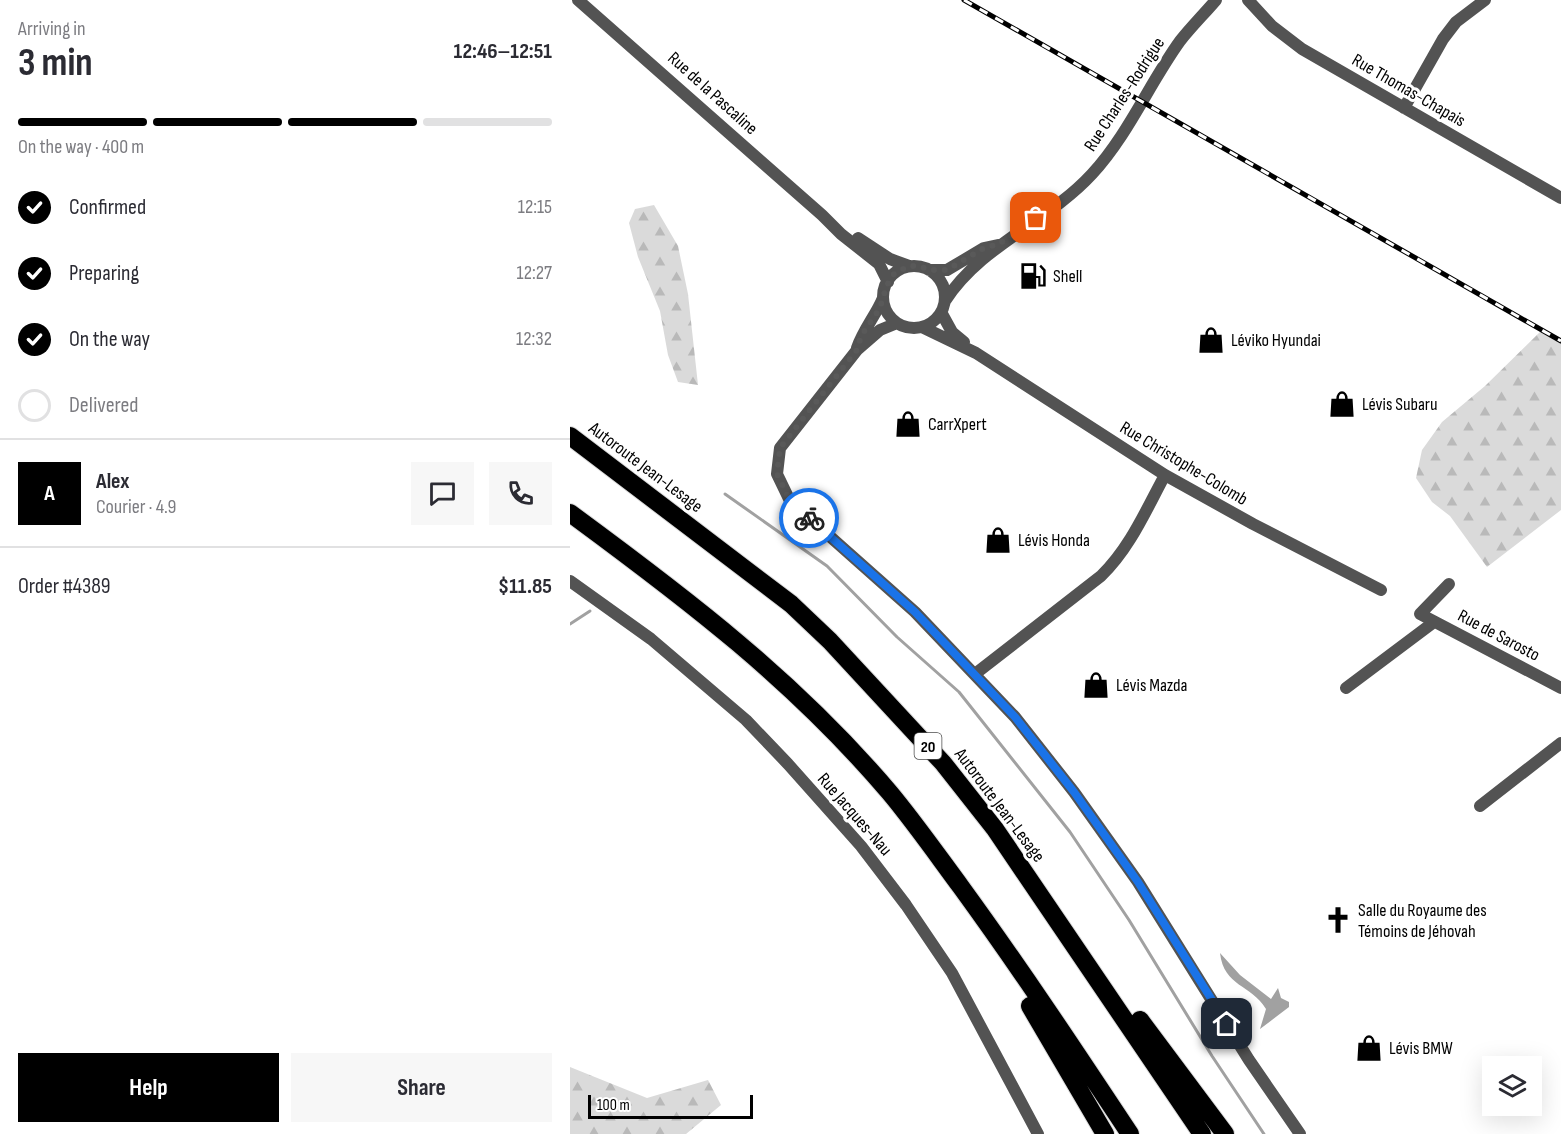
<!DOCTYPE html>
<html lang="en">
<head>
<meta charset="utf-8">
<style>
  :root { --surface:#fff; --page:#f7f7f7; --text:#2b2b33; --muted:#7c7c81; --line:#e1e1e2; --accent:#000 }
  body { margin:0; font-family:"Sofia Sans Condensed",sans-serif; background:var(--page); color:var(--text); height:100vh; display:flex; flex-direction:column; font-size:22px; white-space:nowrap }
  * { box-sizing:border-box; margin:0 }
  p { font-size:20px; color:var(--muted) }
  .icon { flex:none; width:33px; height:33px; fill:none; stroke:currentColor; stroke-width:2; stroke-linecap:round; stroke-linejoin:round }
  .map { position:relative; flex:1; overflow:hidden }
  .side { display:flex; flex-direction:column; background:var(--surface); width:570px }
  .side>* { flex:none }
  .buttons { position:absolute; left:912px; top:1056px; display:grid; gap:12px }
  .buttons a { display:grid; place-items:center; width:60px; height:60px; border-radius:0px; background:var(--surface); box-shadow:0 6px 24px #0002; font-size:30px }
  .scale { position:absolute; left:18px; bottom:15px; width:165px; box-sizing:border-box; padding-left:6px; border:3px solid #000; border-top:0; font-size:16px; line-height:21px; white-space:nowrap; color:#000; -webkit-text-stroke:4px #fff; paint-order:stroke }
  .pin { position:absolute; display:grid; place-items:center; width:51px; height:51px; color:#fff; margin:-26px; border-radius:12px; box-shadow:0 3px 9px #0006 }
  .courier { position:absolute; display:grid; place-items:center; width:60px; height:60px; margin:-30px; border:4px solid #1a73e8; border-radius:50%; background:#fff; color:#222; box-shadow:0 2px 8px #0007 }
  .headline em { font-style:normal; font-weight:700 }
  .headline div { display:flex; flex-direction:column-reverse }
  .headline { display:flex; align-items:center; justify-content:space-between; height:102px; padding:0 18px }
  h1 { font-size:39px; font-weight:700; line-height:45px }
  .bar { display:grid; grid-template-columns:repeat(4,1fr); gap:9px 6px; align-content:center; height:72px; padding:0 18px }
  .bar i { height:8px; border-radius:4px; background:var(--line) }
  .bar .on { background:var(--accent) }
  .bar p { grid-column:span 4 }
  .line { display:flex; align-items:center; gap:15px; padding:0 18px; border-top:2px solid var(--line) }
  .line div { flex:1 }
  .round { display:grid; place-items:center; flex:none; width:63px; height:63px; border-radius:0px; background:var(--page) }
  ol { padding:0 18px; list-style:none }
  li { display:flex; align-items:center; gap:18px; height:66px }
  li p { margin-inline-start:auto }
  li .icon { padding:6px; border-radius:50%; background:var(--accent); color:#fff; stroke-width:4 }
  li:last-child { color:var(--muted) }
  li i { width:33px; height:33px; border:3px solid var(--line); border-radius:50% }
  .primary-button { display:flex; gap:12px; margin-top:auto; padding:12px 18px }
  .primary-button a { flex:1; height:69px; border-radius:0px; background:var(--accent); color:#fff; font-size:24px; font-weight:700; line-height:69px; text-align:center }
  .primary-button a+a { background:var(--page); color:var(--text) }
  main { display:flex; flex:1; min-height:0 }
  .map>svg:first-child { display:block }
</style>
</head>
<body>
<main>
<section class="side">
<div class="headline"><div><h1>3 min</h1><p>Arriving in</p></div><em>12:46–12:51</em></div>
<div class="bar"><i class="on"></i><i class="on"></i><i class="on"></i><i></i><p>On the way · 400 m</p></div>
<ol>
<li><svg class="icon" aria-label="check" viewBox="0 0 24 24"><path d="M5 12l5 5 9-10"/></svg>Confirmed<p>12:15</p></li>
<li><svg class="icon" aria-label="check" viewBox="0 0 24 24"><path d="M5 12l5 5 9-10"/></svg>Preparing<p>12:27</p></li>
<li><svg class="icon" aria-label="check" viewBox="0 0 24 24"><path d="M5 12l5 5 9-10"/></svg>On the way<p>12:32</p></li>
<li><i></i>Delivered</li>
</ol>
<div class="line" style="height:108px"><b class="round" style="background:var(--accent);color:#fff">A</b><div><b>Alex</b><p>Courier · 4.9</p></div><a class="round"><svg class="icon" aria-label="chat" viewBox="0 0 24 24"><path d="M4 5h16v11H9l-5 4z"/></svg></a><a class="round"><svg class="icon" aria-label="phone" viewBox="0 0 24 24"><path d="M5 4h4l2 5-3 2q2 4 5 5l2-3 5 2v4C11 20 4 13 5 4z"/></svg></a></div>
<div class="line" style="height:78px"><div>Order #4389</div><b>$11.85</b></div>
<div class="primary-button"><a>Help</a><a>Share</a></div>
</section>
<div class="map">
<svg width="991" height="1134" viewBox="0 0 991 1134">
  <defs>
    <pattern id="forest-firs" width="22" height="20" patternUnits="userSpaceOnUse" patternTransform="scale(1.5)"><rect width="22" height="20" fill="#dadada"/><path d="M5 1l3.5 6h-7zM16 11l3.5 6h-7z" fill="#b9b9b9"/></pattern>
  </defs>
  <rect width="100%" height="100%" fill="#fff"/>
  <path fill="url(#forest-firs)" d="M84,205L108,246L118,294L128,385L108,382L98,355L90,311L68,257L59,223L65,209Z
    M971,331L991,343V510L917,567L880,516L862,502L846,478L852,450L872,422L915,386Z
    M0,1067L77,1098L138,1080L151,1105L116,1134H0Z"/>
  <path fill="#a1a1a1" d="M650,953L670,975L701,999L708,988L711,998L719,1002V1007L690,1029L696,1009C681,984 654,987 650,953Z"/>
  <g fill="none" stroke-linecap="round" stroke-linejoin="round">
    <path stroke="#a1a1a1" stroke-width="3" d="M155,494L257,566L327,637L389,692L500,832L559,920L642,1056L694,1134
      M0,624L20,611"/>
    <defs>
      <path id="highway" d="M0,436L221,604L260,641L373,763L425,829L632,1134
        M0,513C117,599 225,681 320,793C345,823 368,856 391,887C450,968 505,1051 560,1134
        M460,1006L535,1134
        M570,1020L655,1134"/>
    </defs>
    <use href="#highway" stroke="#dbdbdb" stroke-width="20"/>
    <path stroke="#535353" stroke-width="12" d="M8,0L252,215L271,234L309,264L318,282
      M678,0L702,26L732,49L991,198
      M834,108L873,39L886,22L915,0
      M288,238L320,259L339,266
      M313 297a31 31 0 1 1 62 0a31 31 0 1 1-62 0Z
      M359,270H377L414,248L428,245
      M375,301C411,245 478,222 522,174C558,135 579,84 610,41C621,27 634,14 646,0
      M371,312L382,332L394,342
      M327,323L310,330L287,350L210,448L207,474L220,501L345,612L445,717L504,792L568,882L679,1060L730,1134
      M352,327L406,353L595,475L683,524L811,590
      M287,348C293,330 306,315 313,298
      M0,581L81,639L176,720L218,764L291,846L336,905L382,973L468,1134
      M879,584L850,614L991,688
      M405,674L531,576C560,548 576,510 595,475
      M776,688L864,622
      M910,806L991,743"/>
    <use href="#highway" stroke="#000" stroke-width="18"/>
    <defs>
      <path id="rail" d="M394,0L991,341"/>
    </defs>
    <use href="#rail" stroke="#000" stroke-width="5"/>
    <use href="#rail" stroke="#fff" stroke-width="3" stroke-dasharray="9" stroke-linecap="butt"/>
  </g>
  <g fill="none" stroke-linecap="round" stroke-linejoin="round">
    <path stroke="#595959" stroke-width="6" stroke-dasharray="0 10.8" d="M239,518L220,501L207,474L210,448L287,350L291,336L308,311L314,297L315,288L324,274L339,266H350L359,270H377L414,248L429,244L466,218"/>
    <path stroke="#1a73e8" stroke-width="8" d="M239,518L345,612L445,717L504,792L568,882L657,1024"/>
  </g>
  <defs>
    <symbol id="fuel-bare" viewBox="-9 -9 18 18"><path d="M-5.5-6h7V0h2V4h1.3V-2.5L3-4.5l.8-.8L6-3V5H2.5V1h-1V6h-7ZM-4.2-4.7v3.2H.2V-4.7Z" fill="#000" stroke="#fff" stroke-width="2.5" paint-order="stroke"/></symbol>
    <symbol id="shop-bare" viewBox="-9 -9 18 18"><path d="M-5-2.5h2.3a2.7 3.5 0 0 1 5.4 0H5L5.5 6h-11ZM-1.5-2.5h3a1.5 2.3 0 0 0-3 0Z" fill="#000" stroke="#fff" stroke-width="2.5" paint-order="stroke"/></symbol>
    <symbol id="church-bare" viewBox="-9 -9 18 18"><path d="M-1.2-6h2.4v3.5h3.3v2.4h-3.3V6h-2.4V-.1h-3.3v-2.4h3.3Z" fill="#000" stroke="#fff" stroke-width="2.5" paint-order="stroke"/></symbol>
  </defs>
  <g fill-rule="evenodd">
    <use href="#fuel-bare" x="444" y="257" width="38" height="38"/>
    <use href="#shop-bare" x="622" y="321" width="38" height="38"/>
    <use href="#shop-bare" x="753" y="385" width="38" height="38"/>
    <use href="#shop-bare" x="319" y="405" width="38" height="38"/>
    <use href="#shop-bare" x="409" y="521" width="38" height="38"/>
    <use href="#shop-bare" x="507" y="666" width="38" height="38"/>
    <use href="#church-bare" x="749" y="901" width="38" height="38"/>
    <use href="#shop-bare" x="780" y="1029" width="38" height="38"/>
  </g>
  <g text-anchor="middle" stroke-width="6" stroke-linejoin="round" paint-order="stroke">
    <rect fill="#fff" stroke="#4c4c4c" stroke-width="1.5" x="344.5" y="733" width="27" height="26" rx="4.5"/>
    <g font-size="16" font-weight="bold" fill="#000">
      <text x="358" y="752">20</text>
    </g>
    <g font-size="18" fill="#000" stroke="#fff">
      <text transform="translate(839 90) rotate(30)" y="6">Rue Thomas-Chapais</text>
      <text transform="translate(143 93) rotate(42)" y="6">Rue de la Pascaline</text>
      <text transform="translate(554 94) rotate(-57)" y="6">Rue Charles-Rodrigue</text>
      <text transform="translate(614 463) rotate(31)" y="6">Rue Christophe-Colomb</text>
      <text transform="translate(76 467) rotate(37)" y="6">Autoroute Jean-Lesage</text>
      <text transform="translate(929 635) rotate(28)" y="6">Rue de Sarosto</text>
      <text transform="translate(430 805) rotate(53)" y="6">Autoroute Jean-Lesage</text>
      <text transform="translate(285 814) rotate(49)" y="6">Rue Jacques-Nau</text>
    </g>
    <g font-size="18" fill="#000" stroke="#fff" text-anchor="start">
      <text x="483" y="282">Shell</text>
      <text x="661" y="346">Léviko Hyundai</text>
      <text x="792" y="410">Lévis Subaru</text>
      <text x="358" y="430">CarrXpert</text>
      <text x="448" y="546">Lévis Honda</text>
      <text x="546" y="691">Lévis Mazda</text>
      <text x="788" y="916">Salle du Royaume des<tspan x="788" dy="21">Témoins de Jéhovah</tspan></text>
      <text x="819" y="1054">Lévis BMW</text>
    </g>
  </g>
</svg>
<div class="buttons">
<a><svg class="icon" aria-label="layers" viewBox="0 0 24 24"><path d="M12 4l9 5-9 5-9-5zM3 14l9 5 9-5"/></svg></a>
</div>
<div class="scale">100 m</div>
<div class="pin" style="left:466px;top:218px;background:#ea580c"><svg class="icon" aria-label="bag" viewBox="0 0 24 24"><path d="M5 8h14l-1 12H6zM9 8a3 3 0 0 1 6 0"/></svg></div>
<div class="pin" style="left:657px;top:1024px;background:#1f2937"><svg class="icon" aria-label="home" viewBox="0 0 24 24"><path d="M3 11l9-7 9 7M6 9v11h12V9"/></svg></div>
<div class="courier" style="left:239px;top:518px"><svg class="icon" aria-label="bike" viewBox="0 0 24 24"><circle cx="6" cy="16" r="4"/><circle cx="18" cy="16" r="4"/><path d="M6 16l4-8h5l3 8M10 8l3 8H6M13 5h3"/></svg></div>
</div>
</main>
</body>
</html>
